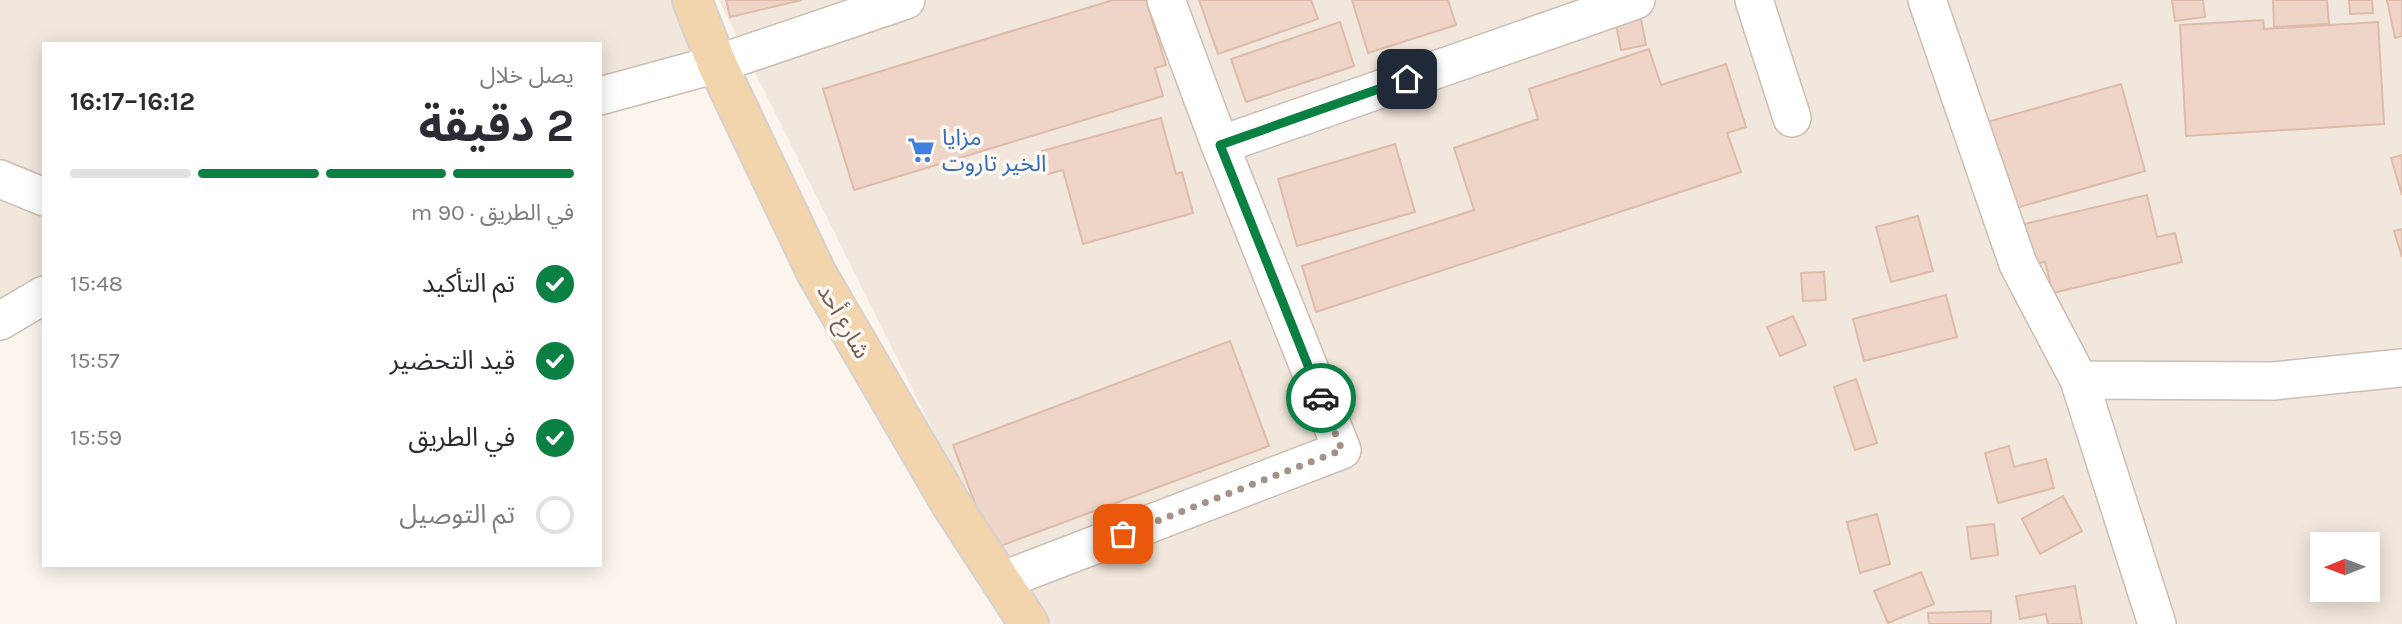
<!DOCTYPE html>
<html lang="ar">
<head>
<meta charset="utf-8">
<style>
  :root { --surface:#fff; --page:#f2f2f3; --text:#2b2b33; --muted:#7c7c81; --line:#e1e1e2; --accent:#0b8043 }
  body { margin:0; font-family:Karla,"Noto Sans Arabic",sans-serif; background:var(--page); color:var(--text); direction:rtl; height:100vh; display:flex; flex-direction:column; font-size:26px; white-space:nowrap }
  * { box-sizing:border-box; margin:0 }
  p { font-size:23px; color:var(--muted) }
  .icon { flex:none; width:38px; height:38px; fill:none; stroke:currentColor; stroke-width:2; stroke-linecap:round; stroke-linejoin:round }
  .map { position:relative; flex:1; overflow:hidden; direction:ltr }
  .sheet { position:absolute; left:42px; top:42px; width:560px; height:525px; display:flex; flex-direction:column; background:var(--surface); border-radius:0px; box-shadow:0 4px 18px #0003; direction:rtl }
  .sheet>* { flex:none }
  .needle { width:46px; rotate:269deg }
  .controls { position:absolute; left:2310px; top:532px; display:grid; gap:14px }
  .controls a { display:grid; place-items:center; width:70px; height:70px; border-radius:0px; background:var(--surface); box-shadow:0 4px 18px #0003; font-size:35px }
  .pin { position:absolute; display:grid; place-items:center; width:60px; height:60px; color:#fff; margin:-30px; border-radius:14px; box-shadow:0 4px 10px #0006 }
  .courier { position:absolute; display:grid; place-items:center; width:70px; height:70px; margin:-35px; border:5px solid #0b8043; border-radius:50%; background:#fff; color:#222; box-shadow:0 2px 9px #0007 }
  .overview em { font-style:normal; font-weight:700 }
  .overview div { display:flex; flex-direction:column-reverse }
  .overview { display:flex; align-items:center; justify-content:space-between; height:119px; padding:0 28px }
  h1 { font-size:46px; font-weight:700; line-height:52px }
  .bar { display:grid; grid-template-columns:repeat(4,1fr); gap:10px 7px; align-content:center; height:84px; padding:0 28px }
  .bar i { height:9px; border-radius:5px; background:var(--line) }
  .bar .active { background:var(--accent) }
  .bar p { grid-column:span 4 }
  ol { padding:0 28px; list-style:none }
  li { display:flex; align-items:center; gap:21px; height:77px }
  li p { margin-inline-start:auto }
  li .icon { padding:7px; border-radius:50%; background:var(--accent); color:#fff; stroke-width:4 }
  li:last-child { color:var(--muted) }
  li i { width:38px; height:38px; border:4px solid var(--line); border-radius:50% }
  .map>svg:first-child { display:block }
</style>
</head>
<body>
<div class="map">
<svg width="2402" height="624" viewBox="0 0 2402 624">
  <rect width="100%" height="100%" fill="#fbf5ed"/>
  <path fill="#f2e7dc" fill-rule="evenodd" d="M0,0H685L717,64L600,104V44H44V295L0,309Z
    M719,0H2402V624H1029ZM2322,544H2368V590H2322Z"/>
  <path fill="#eed5c7" stroke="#dfbba9" stroke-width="2" d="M726,0H802L730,17Z
    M1113,0H1146L1166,65L1155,68L1163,96L854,190L823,89Z
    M1199,0H1311L1318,19L1218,54Z
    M1352,0H1448L1456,25L1368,53Z
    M2172,0H2203L2205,17L2175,21Z
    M2273,0H2327L2329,24L2274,27Z
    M2349,0H2372L2373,13L2350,14Z
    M2387,0H2402V36L2395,38Z
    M1641,19L1646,45L1621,50L1616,24Z
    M2263,20L2264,29L2378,22L2384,124L2186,136L2180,25Z
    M1340,22L1354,66L1246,102L1231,59Z
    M1649,49L1661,85L1726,64L1746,127L1727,133L1741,172L1316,312L1302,266L1474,210L1454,148L1538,119L1529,89Z
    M2121,84L2145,171L2009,210L1984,123Z
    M1161,118L1176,174L1182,172L1193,213L1083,244L1063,170L1048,174L1042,151Z
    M1395,144L1415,212L1297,246L1278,179Z
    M2402,155V195L2391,158Z
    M2147,195L2157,237L2175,233L2182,262L2053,293L2045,262L2026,266L2016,226Z
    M1918,216L1933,271L1891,282L1876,227Z
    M2402,229V257L2394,231Z
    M1824,272L1826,300L1803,301L1801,273Z
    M1946,295L1957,337L1864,361L1853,319Z
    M1793,316L1806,345L1780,356L1767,327Z
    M1230,341L1269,446L992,549L953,445Z
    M1856,379L1877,443L1855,450L1834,387Z
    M2009,446L2014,467L2046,459L2054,488L1998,503L1985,453Z
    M2063,496L2082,531L2040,554L2022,519Z
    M1877,514L1890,564L1860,573L1847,522Z
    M1994,524L1998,555L1971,559L1967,527Z
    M1921,572L1934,604L1888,623L1874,591Z
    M2075,586L2082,624H2048L2046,614L2020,619L2016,596Z
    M1991,611V624H1929L1928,613Z"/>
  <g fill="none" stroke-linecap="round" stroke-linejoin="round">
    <defs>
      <path id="minor" d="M1754,0L1792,118
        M1927,0L2018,264L2079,380L2157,624
        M600,96L717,64L906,0
        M1220,145L1636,0
        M0,179L44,197
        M0,321L44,295
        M2079,380L2273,381L2402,368
        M1001,581L1342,450L1220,145L1166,0"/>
      <path id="major" d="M692,0L717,64L817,274L951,504L1029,624"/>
    </defs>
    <use href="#minor" stroke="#cdbdb3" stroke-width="40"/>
    <use href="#major" stroke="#d8d1ce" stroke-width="42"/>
    <use href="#minor" stroke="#fff" stroke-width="37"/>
    <use href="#major" stroke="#f2d5ad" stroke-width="38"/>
  </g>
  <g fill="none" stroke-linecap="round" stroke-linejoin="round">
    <path stroke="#a49288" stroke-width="7" stroke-dasharray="0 12.6" d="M1123,534L1342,450L1321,398"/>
    <path stroke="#0b8043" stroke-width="9" d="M1321,398L1220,145L1407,79"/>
  </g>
  <defs>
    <symbol id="supermarket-bare" viewBox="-9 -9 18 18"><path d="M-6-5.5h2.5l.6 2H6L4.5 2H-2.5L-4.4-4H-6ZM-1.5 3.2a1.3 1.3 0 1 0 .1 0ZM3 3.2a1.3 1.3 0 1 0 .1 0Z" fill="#3f7fe0" stroke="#fef9f3" stroke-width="2.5" paint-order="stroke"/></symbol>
  </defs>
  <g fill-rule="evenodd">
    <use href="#supermarket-bare" x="902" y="131" width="38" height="38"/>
  </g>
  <g text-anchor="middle" stroke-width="7" stroke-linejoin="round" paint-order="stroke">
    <g font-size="23" fill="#366cbe" stroke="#fef9f3" text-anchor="start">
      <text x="942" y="145">مزايا<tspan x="942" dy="26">الخير تاروت</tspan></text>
    </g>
    <g font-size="23" fill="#755c51" stroke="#fef9f3">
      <text transform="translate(844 321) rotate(60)" y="8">شارع أحد</text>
    </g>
  </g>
</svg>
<div class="controls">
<a><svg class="needle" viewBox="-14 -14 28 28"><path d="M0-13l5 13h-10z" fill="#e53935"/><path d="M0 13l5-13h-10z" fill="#7c7c81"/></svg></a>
</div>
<div class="pin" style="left:1123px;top:534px;background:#ea580c"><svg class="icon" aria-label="bag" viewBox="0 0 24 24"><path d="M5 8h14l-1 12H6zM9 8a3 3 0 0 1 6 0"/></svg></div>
<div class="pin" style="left:1407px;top:79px;background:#1f2937"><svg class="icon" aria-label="home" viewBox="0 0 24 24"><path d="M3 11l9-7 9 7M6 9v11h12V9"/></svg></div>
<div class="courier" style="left:1321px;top:398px"><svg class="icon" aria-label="car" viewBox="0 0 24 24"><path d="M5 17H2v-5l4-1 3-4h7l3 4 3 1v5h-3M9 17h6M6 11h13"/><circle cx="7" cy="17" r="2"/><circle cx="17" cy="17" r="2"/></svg></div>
<section class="sheet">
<div class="overview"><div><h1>2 دقيقة</h1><p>يصل خلال</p></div><em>16:12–16:17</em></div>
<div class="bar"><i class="active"></i><i class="active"></i><i class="active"></i><i></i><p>في الطريق · 90 m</p></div>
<ol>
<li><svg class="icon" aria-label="check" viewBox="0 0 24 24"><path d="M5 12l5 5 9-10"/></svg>تم التأكيد<p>15:48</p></li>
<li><svg class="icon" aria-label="check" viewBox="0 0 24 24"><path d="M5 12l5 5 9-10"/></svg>قيد التحضير<p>15:57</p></li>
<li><svg class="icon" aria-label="check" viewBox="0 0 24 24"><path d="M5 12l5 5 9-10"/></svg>في الطريق<p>15:59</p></li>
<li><i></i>تم التوصيل</li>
</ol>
</section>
</div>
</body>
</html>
